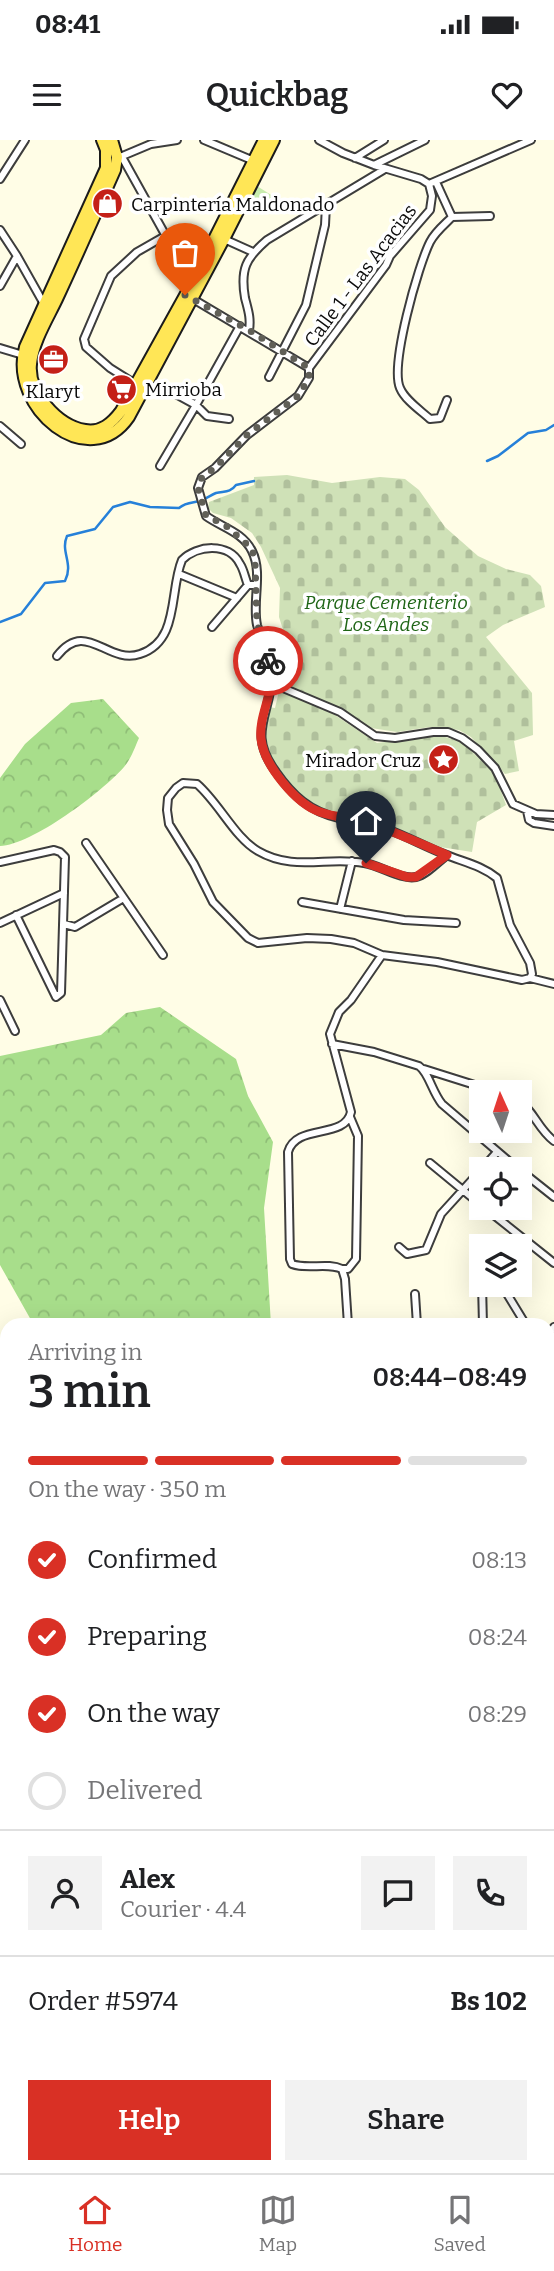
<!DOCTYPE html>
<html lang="en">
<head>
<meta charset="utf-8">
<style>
  :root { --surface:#fff; --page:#f2f2f2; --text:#202124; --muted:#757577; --line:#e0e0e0; --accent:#d93025 }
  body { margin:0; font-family:Bitter,serif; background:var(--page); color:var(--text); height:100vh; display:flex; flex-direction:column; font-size:26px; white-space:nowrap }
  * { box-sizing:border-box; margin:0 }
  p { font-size:23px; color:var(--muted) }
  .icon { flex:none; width:38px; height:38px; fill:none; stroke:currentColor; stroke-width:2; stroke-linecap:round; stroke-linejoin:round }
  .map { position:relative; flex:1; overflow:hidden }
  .side { position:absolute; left:0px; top:1178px; width:555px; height:856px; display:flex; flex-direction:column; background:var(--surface); border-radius:21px 21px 0 0; box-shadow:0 7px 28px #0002 }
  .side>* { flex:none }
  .needle { width:46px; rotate:357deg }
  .buttons { position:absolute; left:469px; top:940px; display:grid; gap:14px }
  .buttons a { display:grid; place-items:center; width:63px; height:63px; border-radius:0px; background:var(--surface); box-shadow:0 7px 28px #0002; font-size:35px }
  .pin { position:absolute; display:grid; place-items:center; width:60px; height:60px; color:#fff; margin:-72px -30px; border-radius:50% 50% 50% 0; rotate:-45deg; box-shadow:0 0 7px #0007 }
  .pin .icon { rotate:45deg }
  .courier { position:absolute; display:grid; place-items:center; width:70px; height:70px; margin:-35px; border:5px solid #d93025; border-radius:50%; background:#fff; color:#222; box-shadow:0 2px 9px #0007 }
  .headline em { font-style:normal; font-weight:600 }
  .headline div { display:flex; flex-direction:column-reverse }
  .headline { display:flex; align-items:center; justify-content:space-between; height:119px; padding:0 28px }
  h1 { font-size:46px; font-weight:600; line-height:52px }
  .bar { display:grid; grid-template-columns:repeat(4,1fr); gap:10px 7px; align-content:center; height:84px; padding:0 28px }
  .bar i { height:9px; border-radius:5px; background:var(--line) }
  .bar .active { background:var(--accent) }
  .bar p { grid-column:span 4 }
  .line { display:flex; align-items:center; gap:18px; padding:0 28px; border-top:2px solid var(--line) }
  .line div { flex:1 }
  .round { display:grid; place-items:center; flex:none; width:74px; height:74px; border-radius:0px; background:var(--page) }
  ol { padding:0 28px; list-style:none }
  li { display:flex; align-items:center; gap:21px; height:77px }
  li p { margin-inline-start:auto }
  li .icon { padding:7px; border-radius:50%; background:var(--accent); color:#fff; stroke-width:4 }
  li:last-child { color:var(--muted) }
  li i { width:38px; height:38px; border:4px solid var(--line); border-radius:50% }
  .cta { display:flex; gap:14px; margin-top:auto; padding:14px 28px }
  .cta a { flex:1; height:80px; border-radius:0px; background:var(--accent); color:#fff; font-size:28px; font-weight:600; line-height:80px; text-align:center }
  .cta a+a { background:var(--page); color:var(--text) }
  .status { display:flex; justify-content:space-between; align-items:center; height:49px; padding:0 35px; background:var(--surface); direction:ltr }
  .status svg { height:19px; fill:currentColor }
  header { display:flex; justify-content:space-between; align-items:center; height:91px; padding:0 28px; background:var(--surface); font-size:32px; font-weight:600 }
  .tab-bar { display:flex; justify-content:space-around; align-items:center; height:98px; border-top:2px solid var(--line); background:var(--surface); font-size:19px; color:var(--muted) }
  .tab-bar a { display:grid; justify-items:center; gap:4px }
  .tab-bar .active { color:var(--accent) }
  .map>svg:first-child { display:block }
</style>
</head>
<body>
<div class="status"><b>08:41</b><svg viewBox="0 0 49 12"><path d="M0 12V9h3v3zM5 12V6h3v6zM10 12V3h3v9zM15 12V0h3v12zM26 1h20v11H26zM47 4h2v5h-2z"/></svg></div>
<header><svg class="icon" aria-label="menu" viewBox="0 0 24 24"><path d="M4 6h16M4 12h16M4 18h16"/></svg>Quickbag<svg class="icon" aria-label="heart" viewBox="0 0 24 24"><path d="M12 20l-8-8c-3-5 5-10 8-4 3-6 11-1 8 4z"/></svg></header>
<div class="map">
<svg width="554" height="2033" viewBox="0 0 554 2033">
  <defs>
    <pattern id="forest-crowns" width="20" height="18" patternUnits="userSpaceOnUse" patternTransform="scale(1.75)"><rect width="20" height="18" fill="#a8de8b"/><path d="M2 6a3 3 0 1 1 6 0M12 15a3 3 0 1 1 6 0" fill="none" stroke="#8fbd77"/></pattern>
    <pattern id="cemetery-stones" width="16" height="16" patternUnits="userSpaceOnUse" patternTransform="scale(1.75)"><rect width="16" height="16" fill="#cfe1b7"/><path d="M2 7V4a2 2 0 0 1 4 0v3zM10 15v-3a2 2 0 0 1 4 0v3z" fill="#b0c09c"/></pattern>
  </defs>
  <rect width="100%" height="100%" fill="#fffde6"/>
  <path fill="url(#forest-crowns)" d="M103,559L139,598C135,607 131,619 124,627C102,652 32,705 0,706V638L25,604L71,563Z
    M160,867L236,919L248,956L273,1002L264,1068L271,1185H36L31,1180L0,1125V916L101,895L126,873Z"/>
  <path fill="url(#cemetery-stones)" d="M287,335L332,343L380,337L405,339L419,350L445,387L478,416L506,429L530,435L541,446L545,467L503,485L486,497L532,553L533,595L514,601L519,631L505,634L471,597L459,590L430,587L397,592L371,588L342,569L298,550L285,542L292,518L279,477L280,448L274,435L261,407L252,393L231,378L213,373L208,368L209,362L254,345V337Z
    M279,551L332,573L377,603L424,597H445L462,602L495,634L506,665L477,682L472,712L440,707L368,677L330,672L310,664L297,654L272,619L263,599L268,567L275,568Z"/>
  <path fill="#c8ecad" d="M257,46L279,60L244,72Z"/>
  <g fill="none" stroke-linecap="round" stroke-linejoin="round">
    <path stroke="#2680d9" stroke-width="2.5" d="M487,321L498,316L528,293L546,290L554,285
      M0,482L21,474L45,443L65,441C74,423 60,412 67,396L95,389L113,367L130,362L150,367L179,368C186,362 192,363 200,361C206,359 211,355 216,353C225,351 230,353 236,345L254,341
      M548,1882L554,1887
      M548,1910L554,1895"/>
    <path stroke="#a6d3fc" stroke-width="14" d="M0,1624L7,1627
      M548,1949L554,1956"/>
    <defs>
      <path id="minor" d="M204,0L254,21
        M319,0L343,13L374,25L421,39L429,44
        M120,17L151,4L177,0
        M122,17L192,143
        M355,18L384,0
        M374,25L425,0
        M0,39L25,0
        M436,42L452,77
        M429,44L531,0
        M0,90L17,116L44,164
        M224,99L253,112
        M0,146L17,116
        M193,159L309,228
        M249,190C251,178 248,170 245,158C240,129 246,118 267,100L385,29
        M0,208L23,215
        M309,228V238L298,256L247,295L215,328L202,337L198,348L206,376C221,387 243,392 252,411C263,433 252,461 257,485C261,499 273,522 272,536C270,577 247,593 276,632C292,655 310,672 339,678C346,679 353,679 360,680C389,687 417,703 444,714C463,722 481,725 497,738L510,785L530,823L532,834L530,838L522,840L437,822L382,815L354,803L331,799L307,798L258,803L248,798L213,762L194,724L169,684L167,670L168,658L176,648L183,643L197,644C219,663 235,698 258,711C294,732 328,716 364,723C380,725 400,740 416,737C426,735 438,722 447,715
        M309,228L386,125L390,116L430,70L432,56L429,44
        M269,237L306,165L325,85L326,65
        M137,245L110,228L86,207L84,199L111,136L137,112L165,96
        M165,248L196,265L207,276L229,279
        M447,260L440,278L430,279C420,270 405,260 400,248C390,225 418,126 430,102C435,92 444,85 452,77L490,76
        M0,286L21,304
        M160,326L196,265L240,186
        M179,434L237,458
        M212,487L248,445
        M57,516C86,478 107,525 140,514C180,501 169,451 182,420C197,405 229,402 240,424C244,430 245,438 248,445H256
        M271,543L340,572L375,596L395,598L433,592H448L462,598L478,610L495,628L513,664L536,674L554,675
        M527,671L529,680L534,683L554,686
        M86,703L163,815
        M0,722L54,710L60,712L65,717L61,853L56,857
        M302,762L404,780L456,783
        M340,769L352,721
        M16,775L56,857
        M0,783L64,753
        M64,784L75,787L122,759
        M530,838L554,844
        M0,860L15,891
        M332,904L374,912L419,926C429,933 432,952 442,964L518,1029
        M424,929L497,952
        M520,961C534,972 539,990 554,1001
        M430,1023L481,1065
        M482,1029L497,1012
        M520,1030L554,1057
        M485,1068L554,1123
        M399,1107L407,1114L426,1110L441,1074L481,1030
        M342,1129H348L356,1119L358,996L350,977
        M482,1144L483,1185
        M501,1144L526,1185
        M415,1154L417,1185
        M348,1185L345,1139L342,1129C327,1122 308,1130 292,1124L290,1119L288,1012C296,983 345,1000 351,972L330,894L339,872L351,860L382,815
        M548,1195L554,1187
        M548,1221L554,1232
        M548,1255L554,1252
        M0,1713L7,1705
        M0,1744L7,1747
        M0,1881L7,1877
        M548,1945L554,1944
        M0,1985L7,1981
        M104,2026L107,2033
        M325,2026L330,2033
        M33,2033L46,2026
        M178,2033L184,2026
        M339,2033L342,2026
        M439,2033L446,2026"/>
      <path id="primary" d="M102,0L106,10V28L25,207C8,268 89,335 129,277L224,99L274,0
        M112,0L117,17L115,30C96,73 77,116 57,159C48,178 33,202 31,224C28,252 57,285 85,290C101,293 112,283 121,271L192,143L264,0"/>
    </defs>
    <use href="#minor" stroke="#3d3d3d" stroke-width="10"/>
    <use href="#primary" stroke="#1b1b1b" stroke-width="14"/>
    <use href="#minor" stroke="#fff" stroke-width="6"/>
    <use href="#primary" stroke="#ffe656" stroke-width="10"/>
  </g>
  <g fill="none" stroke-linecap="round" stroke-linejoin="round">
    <path stroke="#605f57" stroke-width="7" stroke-dasharray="0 12.6" d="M185,155L249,190L309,228V238L298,256L247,295L215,328L202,337L198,348L206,376L224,384L252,409L255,421L257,483L268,521"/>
    <path stroke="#d93025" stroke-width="9" d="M268,521C279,547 258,572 261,599C264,625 296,664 320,672C337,678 355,678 372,684C397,693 422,704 447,715L416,737H407L366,723"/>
  </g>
  <defs>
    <symbol id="shop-disc" viewBox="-11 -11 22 22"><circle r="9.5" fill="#c42017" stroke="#fff"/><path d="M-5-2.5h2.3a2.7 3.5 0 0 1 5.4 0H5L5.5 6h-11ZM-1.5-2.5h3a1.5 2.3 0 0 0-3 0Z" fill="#fff"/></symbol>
    <symbol id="office-disc" viewBox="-11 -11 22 22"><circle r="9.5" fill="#c42017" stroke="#fff"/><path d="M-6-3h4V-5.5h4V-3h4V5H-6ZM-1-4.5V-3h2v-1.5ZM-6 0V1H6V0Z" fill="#fff"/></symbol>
    <symbol id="supermarket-disc" viewBox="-11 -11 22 22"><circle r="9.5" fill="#c42017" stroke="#fff"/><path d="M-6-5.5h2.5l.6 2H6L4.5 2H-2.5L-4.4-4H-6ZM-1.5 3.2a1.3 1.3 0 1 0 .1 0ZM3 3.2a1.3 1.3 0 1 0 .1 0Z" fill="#fff"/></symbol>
    <symbol id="sight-disc" viewBox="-11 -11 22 22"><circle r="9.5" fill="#c42017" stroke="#fff"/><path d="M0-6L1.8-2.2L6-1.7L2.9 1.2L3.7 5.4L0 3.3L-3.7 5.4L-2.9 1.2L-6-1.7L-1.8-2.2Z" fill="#fff"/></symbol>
  </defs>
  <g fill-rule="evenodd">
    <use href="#shop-disc" x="90" y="46" width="35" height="35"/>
    <use href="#office-disc" x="36" y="202" width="35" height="35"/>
    <use href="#supermarket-disc" x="104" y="232" width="35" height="35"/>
    <use href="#sight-disc" x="426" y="602" width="35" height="35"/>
  </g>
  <g text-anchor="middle" stroke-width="7" stroke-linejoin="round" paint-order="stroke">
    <g font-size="19" fill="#0a0a0a" stroke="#fff" text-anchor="start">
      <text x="131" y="71">Carpintería Maldonado</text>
      <text x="145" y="256">Mirrioba</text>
      <text x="53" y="258" text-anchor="middle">Klaryt</text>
      <text x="421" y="627" text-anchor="end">Mirador Cruz</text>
    </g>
    <g font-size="19" fill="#0a0a0a" stroke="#fff">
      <text transform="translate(360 135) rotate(-53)" y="7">Calle 1 - Las Acacias</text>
    </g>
    <g font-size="19" font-style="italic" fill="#1f6516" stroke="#fff">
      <text x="386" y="469">Parque Cementerio<tspan x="386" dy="22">Los Andes</tspan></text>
    </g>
  </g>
</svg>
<div class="buttons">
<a><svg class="needle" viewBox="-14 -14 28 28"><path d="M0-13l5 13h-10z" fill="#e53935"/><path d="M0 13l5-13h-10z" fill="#757577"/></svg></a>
<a><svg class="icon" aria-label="locate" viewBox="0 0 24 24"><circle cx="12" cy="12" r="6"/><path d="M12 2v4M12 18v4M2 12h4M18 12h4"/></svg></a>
<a><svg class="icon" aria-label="layers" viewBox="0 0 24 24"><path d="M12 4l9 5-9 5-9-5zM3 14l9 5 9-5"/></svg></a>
</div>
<div class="pin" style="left:185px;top:155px;background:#ea580c"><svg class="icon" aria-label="bag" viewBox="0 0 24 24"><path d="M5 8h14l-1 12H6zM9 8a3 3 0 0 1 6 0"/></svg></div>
<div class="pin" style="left:366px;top:723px;background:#1f2937"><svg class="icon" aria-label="home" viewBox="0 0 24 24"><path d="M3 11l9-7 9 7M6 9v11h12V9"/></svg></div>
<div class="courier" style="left:268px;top:521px"><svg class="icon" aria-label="bike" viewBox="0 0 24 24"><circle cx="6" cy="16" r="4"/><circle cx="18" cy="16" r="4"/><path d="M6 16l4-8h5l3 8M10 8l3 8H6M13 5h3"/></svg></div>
<section class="side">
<div class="headline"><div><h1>3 min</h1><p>Arriving in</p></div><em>08:44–08:49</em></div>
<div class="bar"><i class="active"></i><i class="active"></i><i class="active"></i><i></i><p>On the way · 350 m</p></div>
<ol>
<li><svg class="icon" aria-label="check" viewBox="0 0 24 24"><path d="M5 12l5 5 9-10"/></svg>Confirmed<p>08:13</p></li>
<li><svg class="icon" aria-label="check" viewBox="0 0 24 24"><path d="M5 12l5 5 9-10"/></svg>Preparing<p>08:24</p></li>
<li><svg class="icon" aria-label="check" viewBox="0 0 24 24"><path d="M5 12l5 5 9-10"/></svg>On the way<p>08:29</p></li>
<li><i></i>Delivered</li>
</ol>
<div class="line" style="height:126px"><a class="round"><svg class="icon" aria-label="person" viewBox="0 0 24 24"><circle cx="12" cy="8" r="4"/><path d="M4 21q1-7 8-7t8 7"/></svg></a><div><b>Alex</b><p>Courier · 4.4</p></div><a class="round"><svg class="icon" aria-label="chat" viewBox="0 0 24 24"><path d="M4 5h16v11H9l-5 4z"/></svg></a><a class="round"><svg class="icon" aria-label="phone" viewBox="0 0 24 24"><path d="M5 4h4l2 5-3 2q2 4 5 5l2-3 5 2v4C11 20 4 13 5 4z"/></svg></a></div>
<div class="line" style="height:91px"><div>Order #5974</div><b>Bs 102</b></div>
<div class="cta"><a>Help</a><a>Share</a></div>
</section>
</div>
<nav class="tab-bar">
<a class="active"><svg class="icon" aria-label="home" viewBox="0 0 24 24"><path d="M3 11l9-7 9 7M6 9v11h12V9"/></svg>Home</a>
<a><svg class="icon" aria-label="map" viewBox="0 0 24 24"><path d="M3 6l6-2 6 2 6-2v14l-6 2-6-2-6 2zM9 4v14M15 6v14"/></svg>Map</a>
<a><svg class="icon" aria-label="saved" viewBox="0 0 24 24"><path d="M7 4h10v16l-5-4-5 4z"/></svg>Saved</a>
</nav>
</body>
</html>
